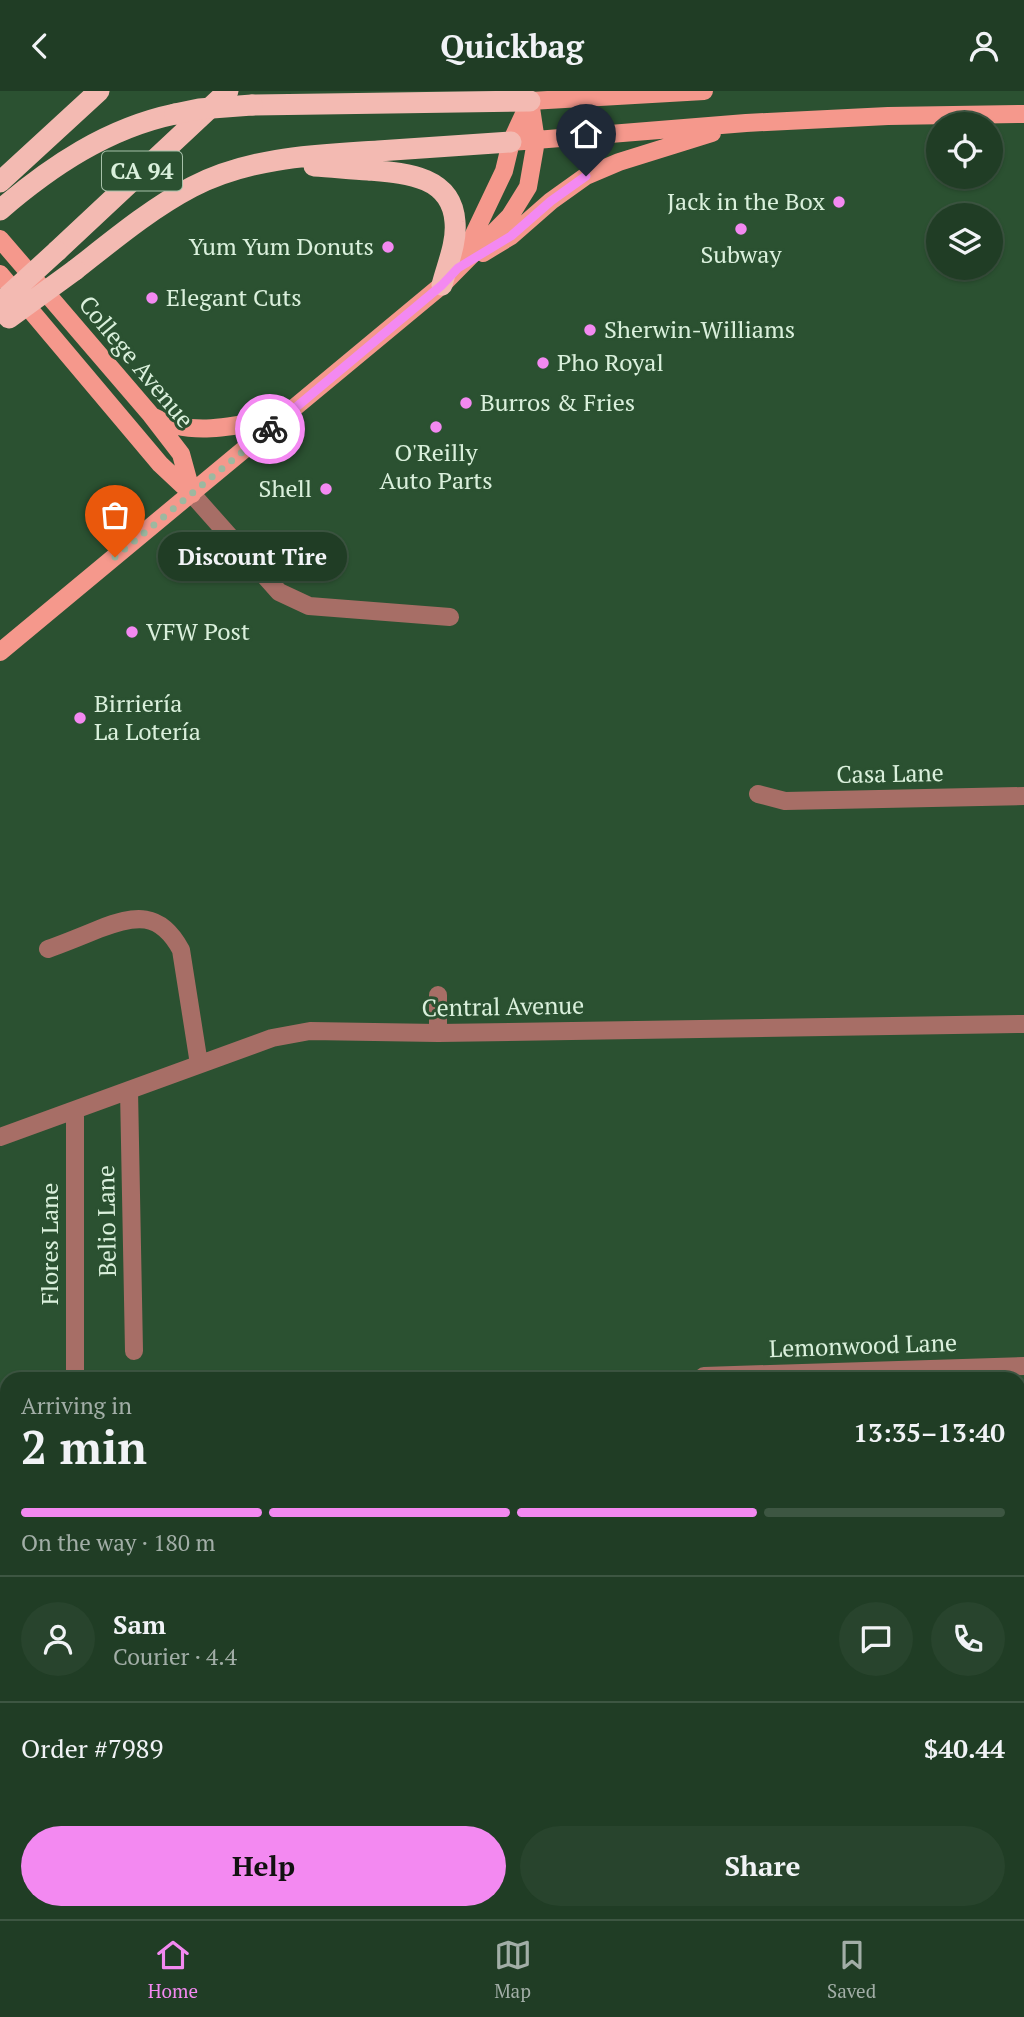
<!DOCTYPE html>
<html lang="en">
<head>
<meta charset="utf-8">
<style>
  :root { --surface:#203d25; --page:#28442d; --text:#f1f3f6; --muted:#a2aea7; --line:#3d5642; --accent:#f389f1 }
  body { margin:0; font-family:"PT Serif",serif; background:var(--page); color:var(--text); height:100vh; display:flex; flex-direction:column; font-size:26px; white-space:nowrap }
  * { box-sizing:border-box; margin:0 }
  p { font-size:23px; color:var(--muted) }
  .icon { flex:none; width:38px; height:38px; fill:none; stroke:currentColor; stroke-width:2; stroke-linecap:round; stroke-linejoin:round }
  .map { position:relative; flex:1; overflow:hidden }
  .side { position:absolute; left:0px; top:1281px; width:1026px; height:548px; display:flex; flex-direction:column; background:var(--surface); border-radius:21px 21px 0 0; box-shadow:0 2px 5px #0004,0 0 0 2px var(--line) }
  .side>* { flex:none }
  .controls { position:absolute; left:926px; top:21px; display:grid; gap:14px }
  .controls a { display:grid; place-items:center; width:77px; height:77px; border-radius:50%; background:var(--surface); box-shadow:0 2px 5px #0004,0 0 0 2px var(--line); font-size:35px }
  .pin { position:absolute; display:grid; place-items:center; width:60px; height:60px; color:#fff; margin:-72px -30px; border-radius:50% 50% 50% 0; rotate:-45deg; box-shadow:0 0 7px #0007 }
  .pin .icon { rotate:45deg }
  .courier { position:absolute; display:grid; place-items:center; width:70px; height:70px; margin:-35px; border:5px solid #f389f1; border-radius:50%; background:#fff; color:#222; box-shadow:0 2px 9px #0007 }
  .bubble { position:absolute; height:49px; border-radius:24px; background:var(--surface); box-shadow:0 2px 5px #0004,0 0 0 2px var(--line); font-size:23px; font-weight:700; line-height:49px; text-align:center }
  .overview em { font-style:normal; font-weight:700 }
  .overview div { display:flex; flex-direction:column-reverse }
  .overview { display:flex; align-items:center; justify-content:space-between; height:119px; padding:0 21px }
  h1 { font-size:46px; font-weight:700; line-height:52px }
  .bar { display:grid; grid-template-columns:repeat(4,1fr); gap:10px 7px; align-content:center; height:84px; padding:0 21px }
  .bar i { height:9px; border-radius:5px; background:var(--line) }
  .bar .active { background:var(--accent) }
  .bar p { grid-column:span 4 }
  .line { display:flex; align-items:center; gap:18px; padding:0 21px; border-top:2px solid var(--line) }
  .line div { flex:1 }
  .round { display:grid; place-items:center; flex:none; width:74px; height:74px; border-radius:37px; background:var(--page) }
  .cta { display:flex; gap:14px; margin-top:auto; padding:14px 21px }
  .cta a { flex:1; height:80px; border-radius:42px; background:var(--accent); color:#111; font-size:28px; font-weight:700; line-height:80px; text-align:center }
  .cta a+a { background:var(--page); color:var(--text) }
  header { display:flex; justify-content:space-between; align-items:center; height:91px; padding:0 21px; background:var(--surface); font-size:32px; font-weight:700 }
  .tabs { display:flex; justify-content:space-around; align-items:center; height:98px; border-top:2px solid var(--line); background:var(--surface); font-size:19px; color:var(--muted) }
  .tabs a { display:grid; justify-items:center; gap:4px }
  .tabs .active { color:var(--accent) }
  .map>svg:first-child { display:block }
</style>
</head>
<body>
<header><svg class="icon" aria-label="back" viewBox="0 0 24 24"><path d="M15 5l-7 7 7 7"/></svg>Quickbag<svg class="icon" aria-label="person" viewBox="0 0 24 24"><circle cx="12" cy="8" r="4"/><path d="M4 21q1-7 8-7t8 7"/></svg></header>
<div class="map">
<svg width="1024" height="1828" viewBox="0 0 1024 1828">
  <rect width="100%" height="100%" fill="#2b5131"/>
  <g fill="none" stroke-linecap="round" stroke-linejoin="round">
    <path stroke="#a76e66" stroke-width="18" d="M192,403L279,501L309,515L450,526
      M758,703L785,710L1024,705
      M48,858C65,852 82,845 99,838C135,824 160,820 181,859L199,973
      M438,904V942
      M129,999L134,1260
      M0,1046L272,947L310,940L438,942L1024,933
      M704,1285L1024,1275
      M75,1288V1019
      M0,1549L7,1548
      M0,1757H7
      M173,1822L174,1828
      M954,1828L955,1822"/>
    <path stroke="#f5988c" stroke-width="18" d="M530,10L704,0
      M511,51L746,32L888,25L1024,23
      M0,148L151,324L181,363L192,403
      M483,162L511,145L551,110L586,85L619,71L712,42
      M464,164L504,80L511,51L530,10
      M0,183L160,373L192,403
      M154,326C193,348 241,333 283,326
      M0,561L442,194L510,125L528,96L536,50L530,10"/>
    <path stroke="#f3bab2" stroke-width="21" d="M252,14L530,10
      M314,75C332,76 350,78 368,79C404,82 452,84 455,131C457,152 447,174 442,194
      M0,91L99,0
      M0,119C51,75 108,37 175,23
      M57,160L228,0
      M75,179C112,150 150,118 192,96C250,66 315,64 378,60C423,57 467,54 511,51"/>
    <path stroke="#f3bab2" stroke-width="21" d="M175,23L199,18L252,14
      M0,212L57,160
      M9,227L75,179"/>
  </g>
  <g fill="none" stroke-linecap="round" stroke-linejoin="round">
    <path stroke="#9db8a0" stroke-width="7" stroke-dasharray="0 12.6" d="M115,466L270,338"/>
    <path stroke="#f389f1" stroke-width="9" d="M270,338L442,194L458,177L511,145L551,110L586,85"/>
  </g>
  <g fill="#f389f1" stroke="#2b5131" stroke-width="2.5">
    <circle cx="839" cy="111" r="7"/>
    <circle cx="741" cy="138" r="7"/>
    <circle cx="388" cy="156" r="7"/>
    <circle cx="152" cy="207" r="7"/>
    <circle cx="590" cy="239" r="7"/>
    <circle cx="543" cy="272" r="7"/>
    <circle cx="466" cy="312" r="7"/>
    <circle cx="436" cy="336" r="7"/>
    <circle cx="326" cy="398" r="7"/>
    <circle cx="132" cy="541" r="7"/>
    <circle cx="80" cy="627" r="7"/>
  </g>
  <g text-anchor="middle" stroke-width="6" stroke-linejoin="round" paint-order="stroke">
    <rect fill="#2b5131" stroke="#a6c0a9" stroke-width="2" x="102" y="60.5" width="80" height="39" rx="5"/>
    <g font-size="23" font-weight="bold" fill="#daf0dc">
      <text x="142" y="88">CA 94</text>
    </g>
    <g font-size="24" fill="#daf0dc" stroke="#2b5131" text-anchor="start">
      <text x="825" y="119" text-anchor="end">Jack in the Box</text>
      <text x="374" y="164" text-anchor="end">Yum Yum Donuts</text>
      <text x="741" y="172" text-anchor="middle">Subway</text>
      <text x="166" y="215">Elegant Cuts</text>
      <text x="604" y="247">Sherwin-Williams</text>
      <text x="557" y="280">Pho Royal</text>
      <text x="480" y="320">Burros &amp; Fries</text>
      <text x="436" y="370" text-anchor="middle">O'Reilly<tspan x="436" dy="28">Auto Parts</tspan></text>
      <text x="312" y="406" text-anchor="end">Shell</text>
      <text x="146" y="549">VFW Post</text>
      <text x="94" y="621">Birriería<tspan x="94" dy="28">La Lotería</tspan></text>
    </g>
    <g font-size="24" fill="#daf0dc" stroke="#2b5131">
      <text transform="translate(136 271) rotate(50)" y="8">College Avenue</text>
      <text transform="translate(890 683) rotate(-1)" y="8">Casa Lane</text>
      <text transform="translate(503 916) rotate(-1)" y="8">Central Avenue</text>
      <text transform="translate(107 1130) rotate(-91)" y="8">Belio Lane</text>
      <text transform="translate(50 1153) rotate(-90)" y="8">Flores Lane</text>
      <text transform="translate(863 1255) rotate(-2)" y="8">Lemonwood Lane</text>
    </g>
  </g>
</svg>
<div class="controls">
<a><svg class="icon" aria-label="locate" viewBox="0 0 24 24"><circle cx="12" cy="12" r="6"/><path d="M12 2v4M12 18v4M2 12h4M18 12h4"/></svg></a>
<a><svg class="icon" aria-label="layers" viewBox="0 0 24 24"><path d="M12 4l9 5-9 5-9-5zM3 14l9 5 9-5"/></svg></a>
</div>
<div class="pin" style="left:115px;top:466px;background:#ea580c"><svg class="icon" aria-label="bag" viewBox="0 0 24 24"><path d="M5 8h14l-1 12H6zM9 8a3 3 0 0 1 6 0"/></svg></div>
<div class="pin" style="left:586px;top:85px;background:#1f2937"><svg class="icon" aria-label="home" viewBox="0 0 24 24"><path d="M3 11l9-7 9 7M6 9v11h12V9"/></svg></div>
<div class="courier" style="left:270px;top:338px"><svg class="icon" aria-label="bike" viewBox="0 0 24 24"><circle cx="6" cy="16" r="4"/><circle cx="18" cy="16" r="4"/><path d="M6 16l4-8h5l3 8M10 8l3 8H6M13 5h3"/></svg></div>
<div class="bubble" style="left:158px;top:441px;width:189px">Discount Tire</div>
<section class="side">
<div class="overview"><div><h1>2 min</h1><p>Arriving in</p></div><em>13:35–13:40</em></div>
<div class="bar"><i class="active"></i><i class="active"></i><i class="active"></i><i></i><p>On the way · 180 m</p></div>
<div class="line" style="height:126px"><a class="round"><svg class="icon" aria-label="person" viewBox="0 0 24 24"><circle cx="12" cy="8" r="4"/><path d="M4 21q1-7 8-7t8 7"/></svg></a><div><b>Sam</b><p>Courier · 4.4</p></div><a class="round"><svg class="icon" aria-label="chat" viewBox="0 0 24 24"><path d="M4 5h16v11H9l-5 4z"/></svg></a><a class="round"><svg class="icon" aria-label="phone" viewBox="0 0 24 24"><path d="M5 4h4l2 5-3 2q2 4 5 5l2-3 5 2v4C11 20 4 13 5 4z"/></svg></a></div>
<div class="line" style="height:91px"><div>Order #7989</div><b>$40.44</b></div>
<div class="cta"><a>Help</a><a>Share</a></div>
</section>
</div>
<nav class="tabs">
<a class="active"><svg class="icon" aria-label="home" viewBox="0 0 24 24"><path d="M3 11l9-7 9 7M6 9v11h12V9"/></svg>Home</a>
<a><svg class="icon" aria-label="map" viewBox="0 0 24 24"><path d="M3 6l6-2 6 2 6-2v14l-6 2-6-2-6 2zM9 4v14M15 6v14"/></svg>Map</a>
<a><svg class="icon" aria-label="saved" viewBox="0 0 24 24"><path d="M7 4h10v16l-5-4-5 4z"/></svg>Saved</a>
</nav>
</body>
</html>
